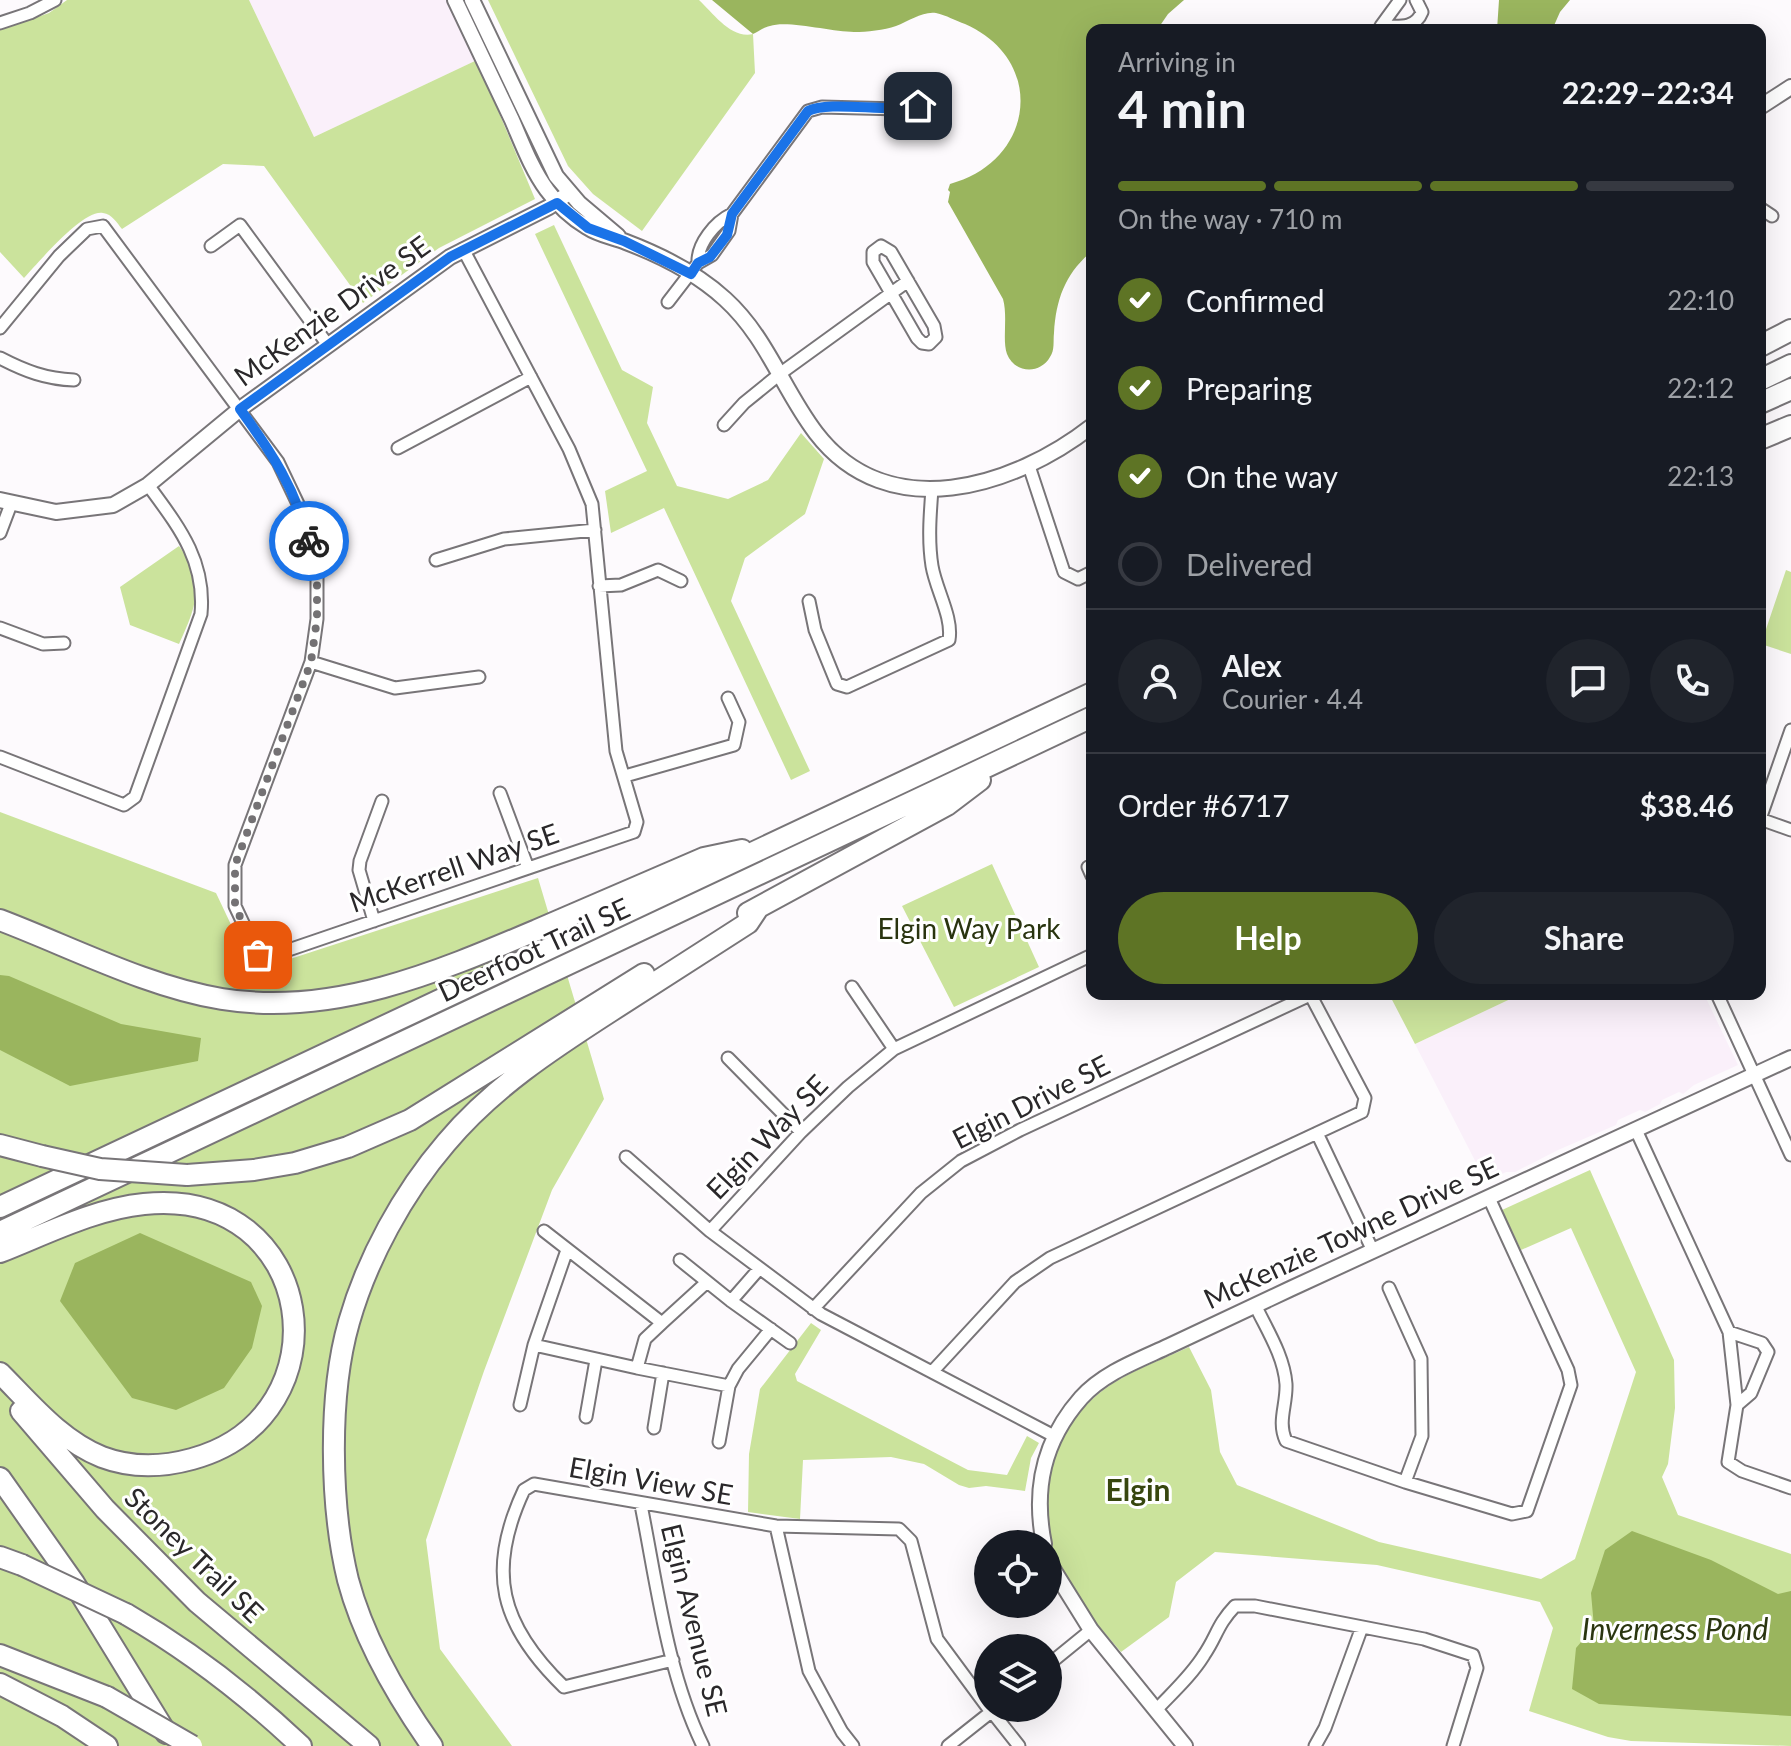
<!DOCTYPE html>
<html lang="en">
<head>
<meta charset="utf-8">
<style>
  :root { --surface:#171b24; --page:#20242c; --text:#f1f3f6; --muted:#9ea1a6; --line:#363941; --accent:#5e7425 }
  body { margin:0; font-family:Lato,sans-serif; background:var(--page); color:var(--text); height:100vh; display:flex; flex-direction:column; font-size:30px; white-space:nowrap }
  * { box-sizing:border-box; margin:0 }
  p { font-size:26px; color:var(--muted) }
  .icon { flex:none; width:44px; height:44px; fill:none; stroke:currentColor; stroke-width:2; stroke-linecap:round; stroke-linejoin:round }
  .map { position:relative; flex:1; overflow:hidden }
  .sheet { position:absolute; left:1086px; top:24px; width:680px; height:976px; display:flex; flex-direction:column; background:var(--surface); border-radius:16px; box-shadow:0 8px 32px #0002 }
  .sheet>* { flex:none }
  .fabs { position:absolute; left:974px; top:1530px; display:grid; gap:16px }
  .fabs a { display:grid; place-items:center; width:88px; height:88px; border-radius:50%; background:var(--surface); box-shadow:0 8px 32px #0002; font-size:40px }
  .pin { position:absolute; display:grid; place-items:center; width:68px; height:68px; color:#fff; margin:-34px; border-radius:16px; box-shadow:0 4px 12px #0006 }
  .courier { position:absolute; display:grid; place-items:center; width:80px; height:80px; margin:-40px; border:6px solid #1a73e8; border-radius:50%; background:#fff; color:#222; box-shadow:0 2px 10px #0007 }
  .head em { font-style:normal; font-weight:700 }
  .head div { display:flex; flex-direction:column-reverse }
  .head { display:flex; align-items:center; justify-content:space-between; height:136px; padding:0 32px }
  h1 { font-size:52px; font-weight:700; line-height:60px }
  .bar { display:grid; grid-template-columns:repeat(4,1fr); gap:12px 8px; align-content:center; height:96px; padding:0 32px }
  .bar i { height:10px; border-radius:6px; background:var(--line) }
  .bar .on { background:var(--accent) }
  .bar p { grid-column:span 4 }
  .line { display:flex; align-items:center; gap:20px; padding:0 32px; border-top:2px solid var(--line) }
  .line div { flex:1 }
  .round { display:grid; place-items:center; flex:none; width:84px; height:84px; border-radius:42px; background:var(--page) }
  ol { padding:0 32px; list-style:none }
  li { display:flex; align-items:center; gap:24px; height:88px }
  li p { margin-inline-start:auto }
  li .icon { padding:8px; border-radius:50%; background:var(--accent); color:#fff; stroke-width:4 }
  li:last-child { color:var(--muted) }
  li i { width:44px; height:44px; border:4px solid var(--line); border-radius:50% }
  .primary-button { display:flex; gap:16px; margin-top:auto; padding:16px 32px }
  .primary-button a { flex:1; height:92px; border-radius:48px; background:var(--accent); color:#fff; font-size:32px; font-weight:700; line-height:92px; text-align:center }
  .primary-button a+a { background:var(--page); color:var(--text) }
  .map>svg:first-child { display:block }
</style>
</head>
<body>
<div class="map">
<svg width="1791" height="1746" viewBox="0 0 1791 1746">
  <rect width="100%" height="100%" fill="#fdfafd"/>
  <path fill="#faf0fa" d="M249,0H448L477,60L314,137Z
    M1521,994H1704L1738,1065L1694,1085L1683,1094L1679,1092L1662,1100L1660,1104L1645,1112L1640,1110L1618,1120L1616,1125L1558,1150L1515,1172H1506L1486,1182L1415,1044Z"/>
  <path fill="#cbe39c" d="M67,0H249L314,137L477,60L535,199L439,248L363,303L264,166L223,164L122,229C117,223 112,214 103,213C83,209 38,263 24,278L0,252V30L49,13Z
    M488,0H699C714,14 731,39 753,34L755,73L642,231L593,194L568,166Z
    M554,225L622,370L653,387L647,423L677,486L728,499L768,480L801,433L824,459L805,514L745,558L731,601L810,771L791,780L664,508L611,533L605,491L647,471L535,234Z
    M179,546C206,583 196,607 179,644L130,625L120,587Z
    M1786,570L1791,572V654L1761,644Z
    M0,812L216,893L253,971L538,878L604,1099L552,1190L484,1371L426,1540L440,1649L512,1746H0Z
    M992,864L1039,967L954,1007L902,906Z
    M1389,994H1521L1415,1044Z
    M1590,1170L1674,1360L1675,1408L1668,1464L1662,1477L1678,1515L1791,1554V1746L1631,1741L1608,1737L1529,1711L1553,1628L1540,1602L1377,1565L1215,1552L1176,1582L1169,1617L1121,1652C1101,1628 1077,1603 1063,1574C1033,1516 1047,1437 1097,1395C1123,1373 1159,1361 1189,1347L1211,1390L1220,1452L1237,1485L1379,1542L1541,1579L1575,1559L1636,1372L1571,1228L1521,1250L1502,1210Z
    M811,1323L821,1330L795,1374L797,1381L968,1470L1007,1475L1027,1436L1039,1443L1031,1458L1025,1491L986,1486L969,1488L959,1485L924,1464L891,1457L803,1460L800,1519L748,1512L749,1454L760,1389Z"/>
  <path fill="#9ab55e" d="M712,0H1184L1168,14L1157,30H1092V251C1066,273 1056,298 1054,333C1053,341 1055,350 1050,357C1040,375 1014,373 1007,354C1002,340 1008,317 1003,299L948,202L950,192L948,190L950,184C1035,161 1047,60 965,24C956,21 946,15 936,13C923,11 909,21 896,26C884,30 867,32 854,32C832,32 788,20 770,26C764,27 758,32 753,34Z
    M1499,0H1570L1560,12L1552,30H1497Z
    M0,975L9,976L121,1024L201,1038L198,1061L70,1086L0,1050Z
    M140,1233L251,1282L262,1306L252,1348L224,1388L176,1410L132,1398L60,1301L75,1263Z
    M1632,1531L1711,1560L1778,1594L1791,1591V1716L1599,1704L1572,1689L1576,1648L1594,1627L1591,1593L1605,1550Z"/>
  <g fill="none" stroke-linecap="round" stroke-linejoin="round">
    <defs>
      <path id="minor" d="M1400,0L1381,26C1397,26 1415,30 1422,12L1416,0
        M0,23L30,13L55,0
        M1760,208L1772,216
        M211,246L240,225L328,345
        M881,246L891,252L934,326L936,337L929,344L922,343L917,338L873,262V252Z
        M698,263C697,244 715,222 732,214L808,111L822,107L899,109L934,101
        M668,302L698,263L712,255L729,231L732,214
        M0,328L59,256L87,229L103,226L278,462L299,506L317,568V619L311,662L235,865V906L258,955L265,958L634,832L637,822L616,751L592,504L569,449L463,249
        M0,358C25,371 46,379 74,380
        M724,425L744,403L781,373L908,281
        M398,448L531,377
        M1029,466L1064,572L1078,579L1092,572
        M0,533L11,504
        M436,560L504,539L595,530
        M599,586L621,585L658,570L681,581
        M809,601L815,630L837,684L847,687L949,640C953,617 936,590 932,566C928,541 930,515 932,489
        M0,628L43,644L64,643
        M311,662L395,688L479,677
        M0,757L124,805L135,797L201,614C206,560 178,526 148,485
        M625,776L734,745L739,722L728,698
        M500,793L528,868
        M1760,819L1791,730
        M1760,819L1791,830
        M1088,867L1092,876
        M374,921L359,870L360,861L382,801
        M852,987L894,1049
        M1717,994L1791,1155
        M728,1058L801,1132
        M1636,1130L1729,1332L1737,1405L1728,1462L1742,1471L1791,1488
        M1317,1133L1373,1251
        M626,1157L710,1231
        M544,1231L662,1323L707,1282
        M680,1260L731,1301
        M759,1269L731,1301L790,1343
        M1389,1288L1421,1359L1422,1436L1405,1482
        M1255,1305C1267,1330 1284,1356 1286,1384C1287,1405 1277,1421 1286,1441L1405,1482L1512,1514L1527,1511L1571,1385L1568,1370L1489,1198
        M813,1309L921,1193L961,1161L1020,1130L1310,995
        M662,1323L645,1339L637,1368L729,1386L738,1369L771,1329
        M1729,1332L1762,1343L1768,1352L1751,1393L1737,1405
        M534,1345L637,1368
        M932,1372L1015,1282L1050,1258L1362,1112L1365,1098L1310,994
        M520,1405L534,1345L567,1250
        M586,1417L596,1360
        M654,1428L663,1373
        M1054,1436L821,1314L710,1231L801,1132L848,1087L894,1049L1092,955
        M719,1442L729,1386
        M641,1505C657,1585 667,1672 703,1746
        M776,1526L809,1671L842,1732L853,1746
        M673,1660L564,1687C500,1625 486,1571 524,1490L534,1484L776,1526L899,1529L911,1541L937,1639L988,1708
        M1048,1665L1091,1630
        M989,1708L1019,1746
        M1157,1709C1173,1692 1191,1676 1204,1655C1217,1636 1217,1625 1235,1606H1255L1424,1639L1473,1655L1477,1668L1453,1746
        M948,1746L996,1708
        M1315,1746L1325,1728L1362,1627"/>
      <path id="tertiary" d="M455,0C474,40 493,80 512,120C522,143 532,170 547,190C557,204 572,218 587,227C599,235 613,237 626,242C660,255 698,274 725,299C767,337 783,390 816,433C888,527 1014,487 1092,426
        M472,0L556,176L579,203L618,236
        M1760,107L1791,87
        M0,500L56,512L113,505L148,485L240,409L450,257L549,207L569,193
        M1044,1544C1033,1489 1043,1441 1081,1398C1103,1373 1139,1360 1169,1346C1209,1327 1249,1308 1290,1289C1457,1213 1623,1134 1791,1058
        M1048,1561L1091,1630L1185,1746"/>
      <path id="motorway" d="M1760,346L1791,330
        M1760,380L1791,365
        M1760,403L1791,389
        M1760,439L1791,426
        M748,913L947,805L980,780
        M0,920C71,947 148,987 222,999C333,1017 438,972 537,930C593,906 649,882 704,858L742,850
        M0,1145L42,1156
        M187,1175L254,1170L295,1163L348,1147L410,1120L644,974
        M0,1207L1092,693
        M0,1232L1092,717
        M0,1252C46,1234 94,1209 144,1204C318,1186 349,1416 192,1459C163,1467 131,1468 102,1457C60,1440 31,1404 0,1373
        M21,1411L105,1509L197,1602L369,1746
        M0,1478L74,1583L166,1733
        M0,1557L22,1565
        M126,1614C190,1651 247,1695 301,1746
        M0,1655L107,1697
        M0,1684L62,1716L107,1746
        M432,1746C396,1695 364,1640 348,1580C330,1506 328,1395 349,1322C367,1259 403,1193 446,1143C492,1088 552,1049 611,1011C656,982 702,953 748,923L758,908"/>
    </defs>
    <use href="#minor" stroke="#787578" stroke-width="15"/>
    <use href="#tertiary" stroke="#787578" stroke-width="18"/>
    <use href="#motorway" stroke="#787578" stroke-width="24"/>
    <use href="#minor" stroke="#fff" stroke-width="11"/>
    <use href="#tertiary" stroke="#fff" stroke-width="14"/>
    <use href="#motorway" stroke="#fff" stroke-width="20"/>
    <defs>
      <path id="motorway-bridge" d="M42,1156L100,1169L187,1175
        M22,1565L126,1614
        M107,1697L192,1746"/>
    </defs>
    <use href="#motorway-bridge" stroke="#787578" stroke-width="24" stroke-linecap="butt"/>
    <use href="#motorway-bridge" stroke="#fff" stroke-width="20"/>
  </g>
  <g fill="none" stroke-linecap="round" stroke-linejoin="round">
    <path stroke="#747274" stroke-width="8" stroke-dasharray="0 14.4" d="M258,955L235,906V865L311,662L317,619V568L309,541"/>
    <path stroke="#1a73e8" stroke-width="10" d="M309,541C295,488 272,453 240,409L450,257L557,203L588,228L624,241L691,274L698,263L710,257L727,235L732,214L808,111C830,100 888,113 918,106"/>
  </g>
  <g text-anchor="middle" stroke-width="6" stroke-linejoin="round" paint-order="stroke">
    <g font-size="28" fill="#2a282a" stroke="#fff">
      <text transform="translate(332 311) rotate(-36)" y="10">McKenzie Drive SE</text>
      <text transform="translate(454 868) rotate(-19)" y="10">McKerrell Way SE</text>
      <text transform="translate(534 950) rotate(-25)" y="10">Deerfoot Trail SE</text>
      <text transform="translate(1031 1102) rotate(-27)" y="10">Elgin Drive SE</text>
      <text transform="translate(767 1137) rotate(-46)" y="10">Elgin Way SE</text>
      <text transform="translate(1351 1233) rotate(-25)" y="10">McKenzie Towne Drive SE</text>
      <text transform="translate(651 1481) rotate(10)" y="10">Elgin View SE</text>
      <text transform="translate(194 1555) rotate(44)" y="10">Stoney Trail SE</text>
      <text transform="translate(694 1620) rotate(76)" y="10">Elgin Avenue SE</text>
    </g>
    <g font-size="28" fill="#29340f" stroke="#fff">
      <text x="969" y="939">Elgin Way Park</text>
    </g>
    <g font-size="30" font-weight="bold" fill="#37460e" stroke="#fff">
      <text x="1138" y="1501">Elgin</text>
    </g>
    <g font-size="30" font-style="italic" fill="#2a3510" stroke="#fff">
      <text x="1675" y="1640">Inverness Pond</text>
    </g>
  </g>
</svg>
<div class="fabs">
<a><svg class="icon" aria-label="locate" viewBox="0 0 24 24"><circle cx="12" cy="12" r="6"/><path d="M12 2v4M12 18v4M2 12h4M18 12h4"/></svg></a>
<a><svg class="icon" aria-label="layers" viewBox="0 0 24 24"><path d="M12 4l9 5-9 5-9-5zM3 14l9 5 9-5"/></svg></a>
</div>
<div class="pin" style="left:258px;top:955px;background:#ea580c"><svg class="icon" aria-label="bag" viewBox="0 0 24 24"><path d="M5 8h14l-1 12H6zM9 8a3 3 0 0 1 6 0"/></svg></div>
<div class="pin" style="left:918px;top:106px;background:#1f2937"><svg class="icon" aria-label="home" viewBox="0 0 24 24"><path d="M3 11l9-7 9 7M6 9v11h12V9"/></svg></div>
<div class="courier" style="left:309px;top:541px"><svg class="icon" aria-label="bike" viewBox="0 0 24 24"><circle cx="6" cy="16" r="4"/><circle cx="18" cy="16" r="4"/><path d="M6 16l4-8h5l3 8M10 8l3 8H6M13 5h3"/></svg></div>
<section class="sheet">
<div class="head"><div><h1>4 min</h1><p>Arriving in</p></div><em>22:29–22:34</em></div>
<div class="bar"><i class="on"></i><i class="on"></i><i class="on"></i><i></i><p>On the way · 710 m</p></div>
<ol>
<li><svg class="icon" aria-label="check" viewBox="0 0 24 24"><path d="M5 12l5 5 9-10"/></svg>Confirmed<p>22:10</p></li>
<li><svg class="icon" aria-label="check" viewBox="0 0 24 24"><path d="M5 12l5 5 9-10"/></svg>Preparing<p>22:12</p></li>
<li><svg class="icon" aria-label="check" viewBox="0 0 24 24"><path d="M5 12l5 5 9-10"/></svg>On the way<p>22:13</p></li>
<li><i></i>Delivered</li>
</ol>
<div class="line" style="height:144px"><a class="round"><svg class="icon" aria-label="person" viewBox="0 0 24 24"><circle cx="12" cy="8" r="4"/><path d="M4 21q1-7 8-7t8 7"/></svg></a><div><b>Alex</b><p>Courier · 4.4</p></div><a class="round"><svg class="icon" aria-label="chat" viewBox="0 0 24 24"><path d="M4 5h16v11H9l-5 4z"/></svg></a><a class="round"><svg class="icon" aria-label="phone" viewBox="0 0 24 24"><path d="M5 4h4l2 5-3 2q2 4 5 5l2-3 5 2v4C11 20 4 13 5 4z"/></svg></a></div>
<div class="line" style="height:104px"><div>Order #6717</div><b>$38.46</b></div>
<div class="primary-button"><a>Help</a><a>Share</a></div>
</section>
</div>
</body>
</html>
